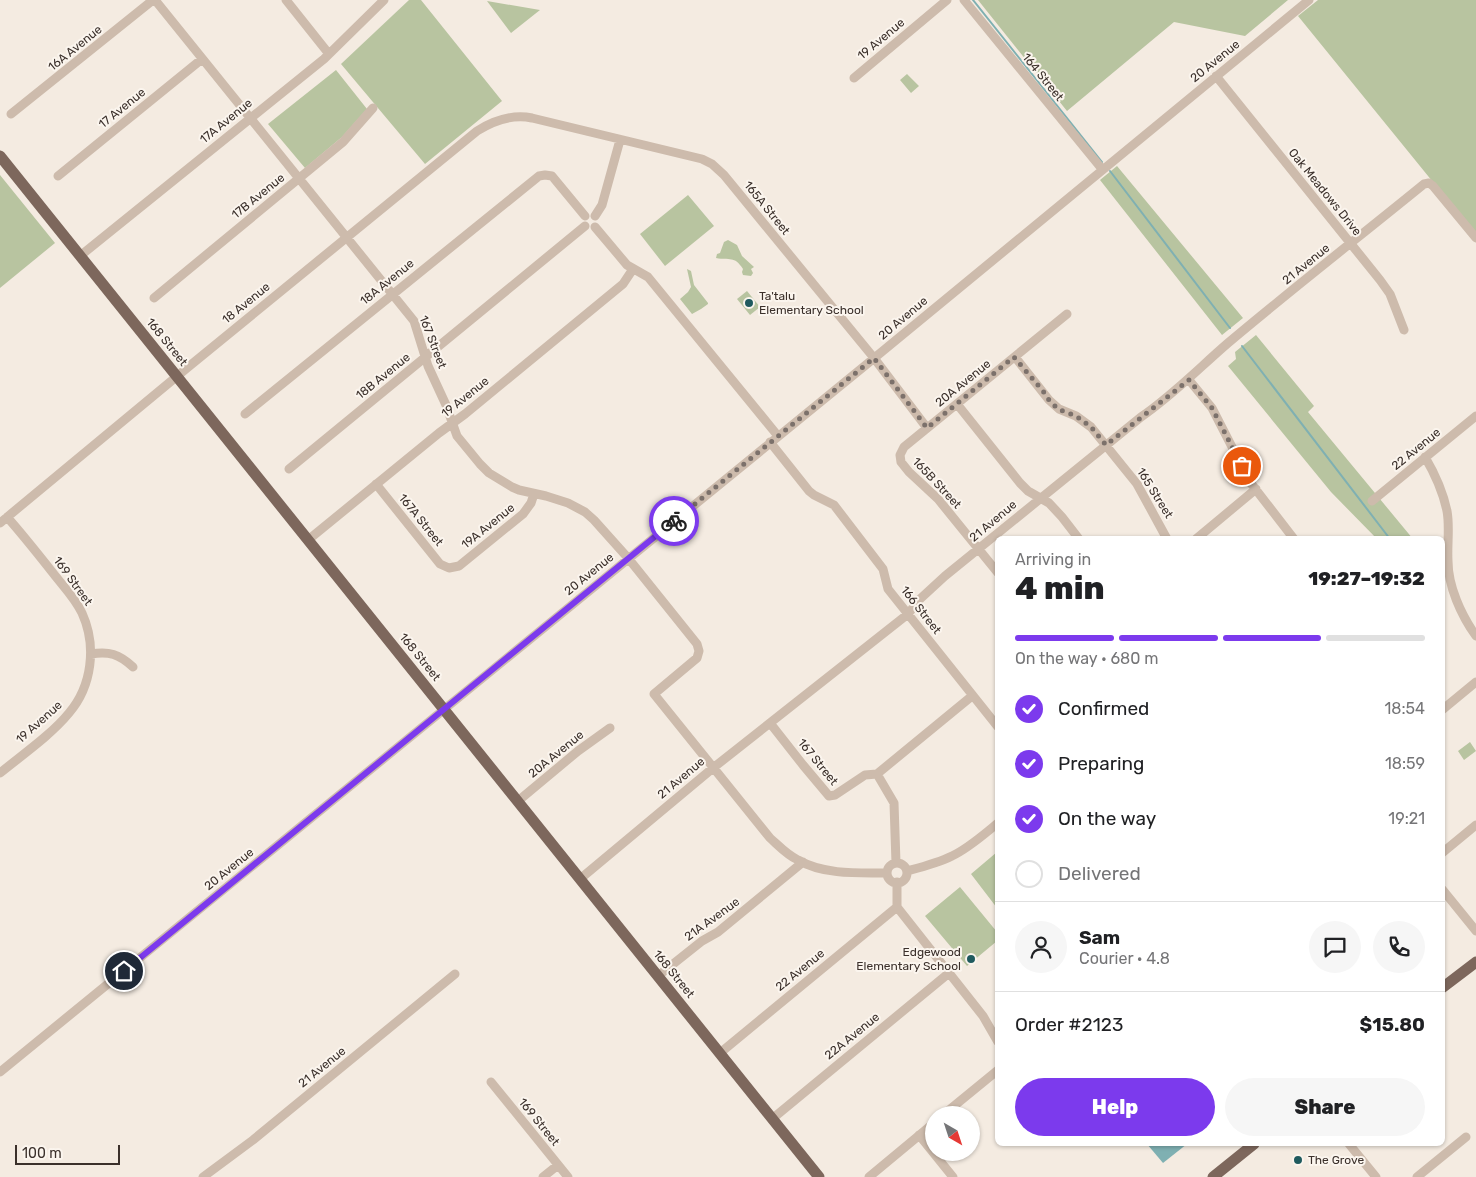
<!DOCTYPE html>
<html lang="en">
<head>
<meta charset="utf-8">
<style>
  :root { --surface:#fff; --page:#f6f6f6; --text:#202124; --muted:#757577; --line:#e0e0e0; --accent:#7c3aed }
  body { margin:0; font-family:Rubik,sans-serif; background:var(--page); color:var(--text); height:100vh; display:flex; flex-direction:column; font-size:19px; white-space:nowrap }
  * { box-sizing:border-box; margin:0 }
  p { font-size:16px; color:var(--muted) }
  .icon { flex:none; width:28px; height:28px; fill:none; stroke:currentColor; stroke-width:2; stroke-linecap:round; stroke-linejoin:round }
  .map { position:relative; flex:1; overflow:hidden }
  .details { position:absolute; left:995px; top:536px; width:450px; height:610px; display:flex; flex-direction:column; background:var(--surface); border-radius:8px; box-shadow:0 1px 4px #0004 }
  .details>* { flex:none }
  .needle { width:32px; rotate:141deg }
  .tools { position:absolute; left:925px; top:1106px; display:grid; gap:10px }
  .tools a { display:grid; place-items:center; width:55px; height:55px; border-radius:50%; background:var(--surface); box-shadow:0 1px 4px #0004; font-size:25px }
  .scale { position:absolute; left:15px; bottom:12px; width:105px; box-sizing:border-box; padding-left:5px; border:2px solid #3b302b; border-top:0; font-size:14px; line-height:18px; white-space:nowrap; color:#3b302b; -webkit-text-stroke:4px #fbf5ee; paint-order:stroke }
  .pin { position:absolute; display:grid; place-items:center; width:42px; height:42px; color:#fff; margin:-21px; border:2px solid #fff; border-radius:50%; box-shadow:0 1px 5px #0007 }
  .courier { position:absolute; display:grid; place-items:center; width:50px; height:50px; margin:-25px; border:4px solid #7c3aed; border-radius:50%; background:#fff; color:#222; box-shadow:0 1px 6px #0007 }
  .summary em { font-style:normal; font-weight:800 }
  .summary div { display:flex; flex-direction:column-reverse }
  .summary { display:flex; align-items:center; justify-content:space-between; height:85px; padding:0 20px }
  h1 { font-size:32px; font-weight:800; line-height:38px }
  .bar { display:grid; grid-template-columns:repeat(4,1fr); gap:8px 5px; align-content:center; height:60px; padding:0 20px }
  .bar i { height:6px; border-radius:4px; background:var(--line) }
  .bar .current { background:var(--accent) }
  .bar p { grid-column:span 4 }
  .line { display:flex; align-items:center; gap:12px; padding:0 20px; border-top:1px solid var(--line) }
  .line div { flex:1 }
  .round { display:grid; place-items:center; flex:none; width:52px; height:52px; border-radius:26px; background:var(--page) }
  ol { padding:0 20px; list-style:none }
  li { display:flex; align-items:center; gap:15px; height:55px }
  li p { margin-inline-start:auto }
  li .icon { padding:5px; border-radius:50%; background:var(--accent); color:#fff; stroke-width:4 }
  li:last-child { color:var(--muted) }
  li i { width:28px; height:28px; border:2px solid var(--line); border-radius:50% }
  .cta { display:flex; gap:10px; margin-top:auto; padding:10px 20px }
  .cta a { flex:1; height:58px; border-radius:30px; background:var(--accent); color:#fff; font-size:20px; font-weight:800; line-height:58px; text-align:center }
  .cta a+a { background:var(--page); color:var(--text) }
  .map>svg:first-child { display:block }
</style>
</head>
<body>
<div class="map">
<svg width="1476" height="1177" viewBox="0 0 1476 1177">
  <rect width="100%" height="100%" fill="#f4ebe1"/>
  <path fill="#b8c4a0" d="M409,0H421L502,101L425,164L341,64Z
    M978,0H1288L1245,36L1174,22L1067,111Z
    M1318,0H1476V235L1298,16Z
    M487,1L540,10L511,33Z
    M336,70L367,109L342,137L305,168L268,124Z
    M907,74L919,86L911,93L900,80Z
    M1117,166L1243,318L1222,335L1100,180Z
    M0,175L55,243L0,288Z
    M688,195L714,226L665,266L640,234Z
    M728,240L737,245L742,256L754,267L751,269L753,273L751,276L743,275L742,272L743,269C734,255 730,261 716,258L717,254L720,253L724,242Z
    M687,269L691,271L694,285L708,303V304L701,309L692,314L680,299L688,292L691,287Z
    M747,291L760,307L750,315L737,299Z
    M1256,335L1314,406L1308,412L1413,539H1377L1331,492L1228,366L1236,359L1235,352Z
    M1470,742L1476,751L1464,760L1458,751Z
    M997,852V908L971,874Z
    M960,887L997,932V941L967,966L925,916Z"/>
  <path fill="#7fb0b2" d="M1147,1144H1187L1163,1163Z"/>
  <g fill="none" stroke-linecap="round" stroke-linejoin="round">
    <path stroke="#7fb0b2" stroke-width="2" d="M973,0L1102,162
      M1110,171L1230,328
      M1242,346L1390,539"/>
    <path stroke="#cdbbac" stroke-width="9" d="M155,0L414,321L428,366L446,405L457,436L480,464L489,473L512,487L519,490L546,496L568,503L585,512L594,520L628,558L697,644L699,651L697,658L654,694L770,838C779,846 787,855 798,860C824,875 859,873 887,873
      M286,0L329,54
      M964,0L1102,169
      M1216,76L1380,280L1390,294L1404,330
      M854,78L947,0
      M11,114L153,0
      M58,176L202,59
      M595,216L602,205L620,140
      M595,227L627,265L648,277L778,436
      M80,256L324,59L384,0
      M154,298L343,142L373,108
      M1015,357L1049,400L1059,409L1076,416L1091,427L1137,484L1167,539
      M1189,380L1212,408L1250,482L1294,539
      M957,404L1020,483L1028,491L1049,503L1062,517L1079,539
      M245,414L539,176L545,175L552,176L585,216
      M770,442L809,491L814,495L834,505L883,569L888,589L998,727
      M1425,457C1435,474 1443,492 1447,511C1450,527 1447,544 1448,561C1448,586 1461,615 1476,636
      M289,469L585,226
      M376,484L440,564L449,568L459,566L523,514L531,503L534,494
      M1372,501L1476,416
      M0,523L187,368L477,131C493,121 513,114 532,118L702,159L712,164L724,175L874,358L927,428
      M1196,539L1256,489
      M308,540L439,433L465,414L623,284L633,269
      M998,573L938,499L909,472L901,462L900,455L904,447L1067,314
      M91,654C109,651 119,654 133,667
      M1442,710L1476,682
      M770,723L803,765L829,796L835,795L865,775L877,774L894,803L896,863
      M0,773C22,755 51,735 69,713C92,686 97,646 82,613C75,598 63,586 53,573C38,554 23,535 7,517
      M877,774L972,696
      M518,801L578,751L610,728
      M1442,853L1476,825
      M887 873a10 10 0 1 1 20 0a10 10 0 1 1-20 0Z
      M907,871C922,867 938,863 952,856C969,848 983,835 998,823
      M580,879L713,768L908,614L920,599L945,576L1141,417C1173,395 1199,368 1228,343C1292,289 1359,237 1424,184L1429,183L1433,186L1476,238
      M897,882V907L983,1016L998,1042
      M1442,889L1476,931
      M658,976L702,941L718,932L803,862
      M720,1053L897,907
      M0,1072L867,364L1309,0
      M491,1082L568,1177
      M943,1115L998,1070
      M772,1119L949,973
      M919,1135L953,1177
      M1349,1144L1376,1177
      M203,1177L253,1140L455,974
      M543,1177L558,1165
      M869,1177L934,1123
      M1417,1177L1466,1137"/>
    <path stroke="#7d675c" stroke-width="11" d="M0,156L819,1177
      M1442,988L1476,962
      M1213,1177L1254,1144"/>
  </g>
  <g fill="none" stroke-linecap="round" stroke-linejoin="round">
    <path stroke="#7c716b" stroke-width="5" stroke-dasharray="0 9" d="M674,521L874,358L927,428L1014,357L1043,391L1049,400L1058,409L1076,416L1091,427L1106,445L1189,380L1212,408L1242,466"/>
    <path stroke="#7c3aed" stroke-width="6" d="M124,971L674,521"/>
  </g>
  <g fill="#1f5a5e" stroke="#fbf5ee" stroke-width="2">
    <circle cx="749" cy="303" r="5"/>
    <circle cx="971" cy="959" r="5"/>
    <circle cx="1298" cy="1160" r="5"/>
  </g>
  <g text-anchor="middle" stroke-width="4" stroke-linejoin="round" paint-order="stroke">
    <g font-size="12" fill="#3b302b" stroke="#fbf5ee">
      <text transform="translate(881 39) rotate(-40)" y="4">19 Avenue</text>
      <text transform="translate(75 48) rotate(-39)" y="4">16A Avenue</text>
      <text transform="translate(1215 61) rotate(-39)" y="4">20 Avenue</text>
      <text transform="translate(1043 77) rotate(51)" y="4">164 Street</text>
      <text transform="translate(122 108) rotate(-39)" y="4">17 Avenue</text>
      <text transform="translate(226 121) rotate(-39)" y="4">17A Avenue</text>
      <text transform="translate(1325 192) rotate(51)" y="4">Oak Meadows Drive</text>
      <text transform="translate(258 196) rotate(-39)" y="4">17B Avenue</text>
      <text transform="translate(767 208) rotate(51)" y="4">165A Street</text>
      <text transform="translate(1306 264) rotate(-39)" y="4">21 Avenue</text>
      <text transform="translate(387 282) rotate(-39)" y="4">18A Avenue</text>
      <text transform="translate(246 303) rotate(-39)" y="4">18 Avenue</text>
      <text transform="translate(903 318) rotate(-40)" y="4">20 Avenue</text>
      <text transform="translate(167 342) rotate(51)" y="4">168 Street</text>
      <text transform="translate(433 342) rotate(69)" y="4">167 Street</text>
      <text transform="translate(383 376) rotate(-39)" y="4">18B Avenue</text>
      <text transform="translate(963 383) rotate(-39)" y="4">20A Avenue</text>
      <text transform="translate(465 397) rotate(-39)" y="4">19 Avenue</text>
      <text transform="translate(1416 449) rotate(-39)" y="4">22 Avenue</text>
      <text transform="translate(937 483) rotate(47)" y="4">165B Street</text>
      <text transform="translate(1155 493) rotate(58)" y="4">165 Street</text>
      <text transform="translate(421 520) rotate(51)" y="4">167A Street</text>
      <text transform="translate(993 521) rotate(-40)" y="4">21 Avenue</text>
      <text transform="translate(488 526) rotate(-39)" y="4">19A Avenue</text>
      <text transform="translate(589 574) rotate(-39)" y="4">20 Avenue</text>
      <text transform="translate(73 581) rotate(54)" y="4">169 Street</text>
      <text transform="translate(921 610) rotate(52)" y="4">166 Street</text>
      <text transform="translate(420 657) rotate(51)" y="4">168 Street</text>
      <text transform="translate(39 722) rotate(-42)" y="4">19 Avenue</text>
      <text transform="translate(556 754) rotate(-39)" y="4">20A Avenue</text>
      <text transform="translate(818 762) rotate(51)" y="4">167 Street</text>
      <text transform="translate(681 778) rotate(-40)" y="4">21 Avenue</text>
      <text transform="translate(229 869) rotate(-39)" y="4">20 Avenue</text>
      <text transform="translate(712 919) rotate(-36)" y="4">21A Avenue</text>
      <text transform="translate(800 970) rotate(-39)" y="4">22 Avenue</text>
      <text transform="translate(674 974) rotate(51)" y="4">168 Street</text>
      <text transform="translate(852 1036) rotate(-39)" y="4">22A Avenue</text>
      <text transform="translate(322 1067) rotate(-39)" y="4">21 Avenue</text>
      <text transform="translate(539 1122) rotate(51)" y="4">169 Street</text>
    </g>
    <g font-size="12" fill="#3b302b" stroke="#fbf5ee" text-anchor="start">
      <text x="759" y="300">Ta'talu<tspan x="759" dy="14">Elementary School</tspan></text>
      <text x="961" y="956" text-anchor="end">Edgewood<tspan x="961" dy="14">Elementary School</tspan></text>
      <text x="1308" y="1164">The Grove</text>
    </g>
  </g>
</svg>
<div class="tools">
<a><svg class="needle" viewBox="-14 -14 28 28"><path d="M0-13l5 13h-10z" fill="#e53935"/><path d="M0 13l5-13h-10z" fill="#757577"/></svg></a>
</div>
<div class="scale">100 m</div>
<div class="pin" style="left:1242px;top:466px;background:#ea580c"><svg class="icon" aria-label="bag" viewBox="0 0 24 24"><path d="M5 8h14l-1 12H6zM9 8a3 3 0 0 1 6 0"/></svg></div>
<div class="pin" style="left:124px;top:971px;background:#1f2937"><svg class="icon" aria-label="home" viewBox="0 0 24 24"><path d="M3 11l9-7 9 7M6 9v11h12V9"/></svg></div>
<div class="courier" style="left:674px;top:521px"><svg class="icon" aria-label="bike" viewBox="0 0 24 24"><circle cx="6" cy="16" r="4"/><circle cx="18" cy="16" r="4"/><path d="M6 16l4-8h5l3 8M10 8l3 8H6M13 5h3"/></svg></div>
<section class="details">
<div class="summary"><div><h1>4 min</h1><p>Arriving in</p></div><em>19:27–19:32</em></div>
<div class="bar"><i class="current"></i><i class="current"></i><i class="current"></i><i></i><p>On the way · 680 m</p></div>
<ol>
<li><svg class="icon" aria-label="check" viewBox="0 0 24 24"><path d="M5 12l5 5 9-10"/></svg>Confirmed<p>18:54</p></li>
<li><svg class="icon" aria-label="check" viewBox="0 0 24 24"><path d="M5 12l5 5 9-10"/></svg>Preparing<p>18:59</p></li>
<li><svg class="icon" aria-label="check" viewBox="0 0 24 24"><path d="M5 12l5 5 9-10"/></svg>On the way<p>19:21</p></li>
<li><i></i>Delivered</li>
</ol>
<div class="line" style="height:90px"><a class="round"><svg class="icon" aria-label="person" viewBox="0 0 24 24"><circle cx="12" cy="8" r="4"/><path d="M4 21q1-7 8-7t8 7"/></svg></a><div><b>Sam</b><p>Courier · 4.8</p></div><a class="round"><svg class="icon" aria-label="chat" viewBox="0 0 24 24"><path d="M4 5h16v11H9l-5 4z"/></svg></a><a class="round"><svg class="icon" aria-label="phone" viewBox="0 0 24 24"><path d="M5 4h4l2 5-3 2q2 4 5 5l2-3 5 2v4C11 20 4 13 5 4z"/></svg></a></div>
<div class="line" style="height:65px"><div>Order #2123</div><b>$15.80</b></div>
<div class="cta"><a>Help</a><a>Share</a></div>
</section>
</div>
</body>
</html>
